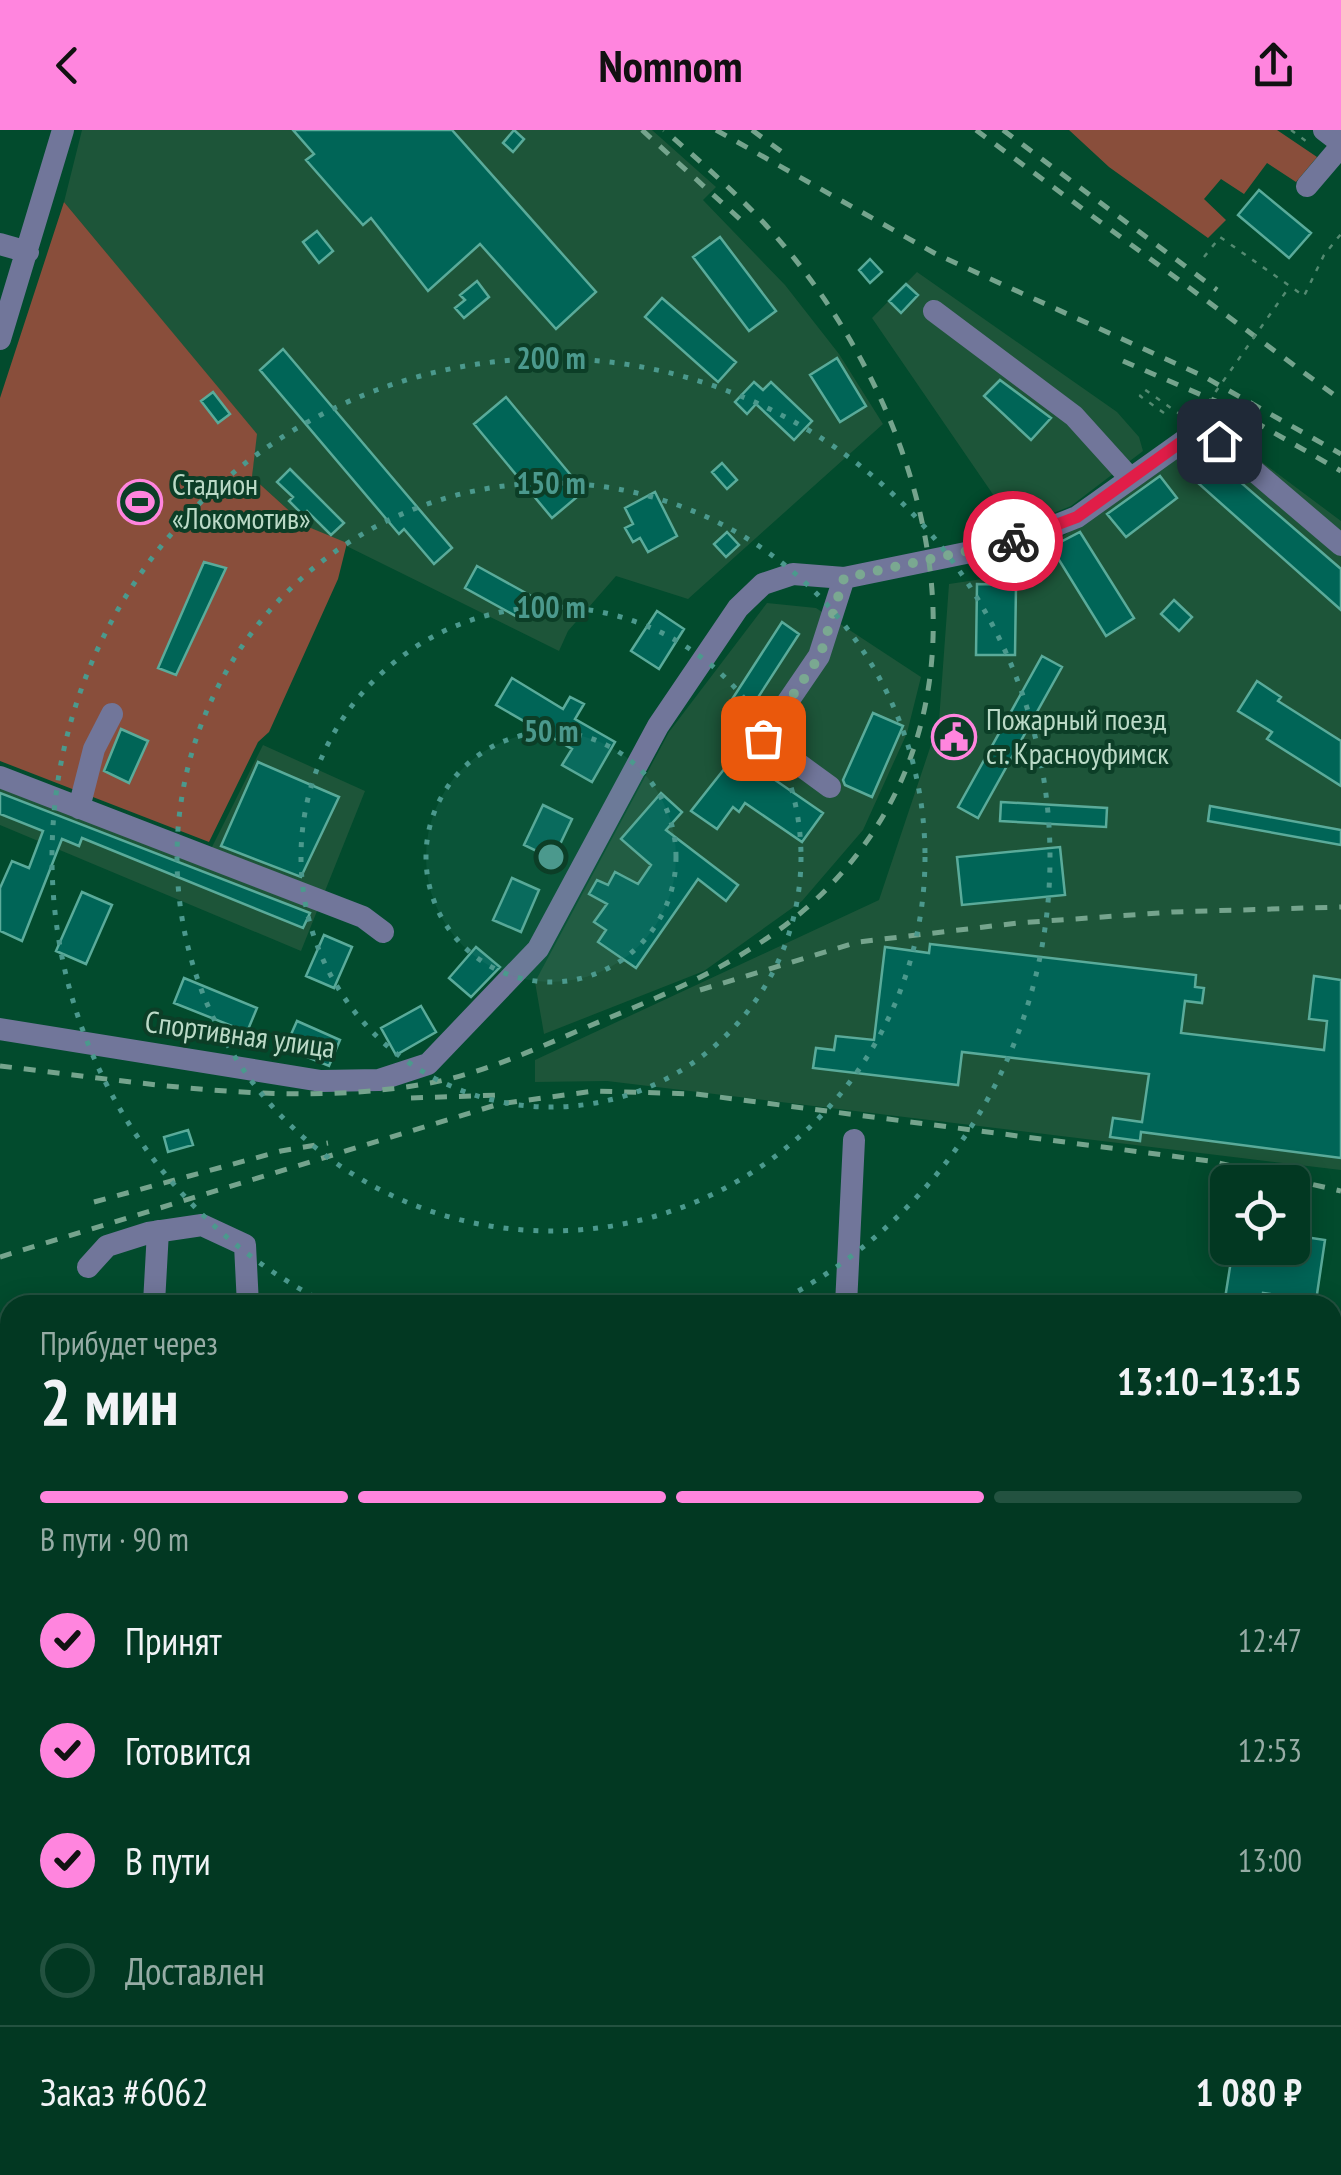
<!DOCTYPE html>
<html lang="ru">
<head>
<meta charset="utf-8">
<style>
  :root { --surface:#023822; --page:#0c3f2a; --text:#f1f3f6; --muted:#96aca5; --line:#235240; --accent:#ff85de }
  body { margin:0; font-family:"PT Sans Narrow",sans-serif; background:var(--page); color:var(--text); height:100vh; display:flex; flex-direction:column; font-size:38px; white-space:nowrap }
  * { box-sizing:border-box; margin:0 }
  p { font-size:32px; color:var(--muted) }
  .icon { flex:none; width:55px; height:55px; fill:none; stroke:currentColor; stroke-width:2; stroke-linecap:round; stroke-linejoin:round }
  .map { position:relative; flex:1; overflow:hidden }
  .details { position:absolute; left:0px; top:1165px; width:1342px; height:880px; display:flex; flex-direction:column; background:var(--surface); border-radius:30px 30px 0 0; box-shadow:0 5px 25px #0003,0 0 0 2px var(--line) }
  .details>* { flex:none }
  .fabs { position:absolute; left:1210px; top:1035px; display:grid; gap:20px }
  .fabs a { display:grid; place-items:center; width:100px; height:100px; border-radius:15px; background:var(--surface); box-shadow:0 5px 25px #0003,0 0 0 2px var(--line); font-size:50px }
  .pin { position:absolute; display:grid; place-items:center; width:85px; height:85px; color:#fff; margin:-42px; border-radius:20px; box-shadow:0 5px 15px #0006 }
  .courier { position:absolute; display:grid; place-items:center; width:100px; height:100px; margin:-50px; border:8px solid #e11d48; border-radius:50%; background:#fff; color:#222; box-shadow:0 2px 12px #0007 }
  .head em { font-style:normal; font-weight:700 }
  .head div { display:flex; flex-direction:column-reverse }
  .head { display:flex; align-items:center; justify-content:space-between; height:170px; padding:0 40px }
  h1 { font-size:65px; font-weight:700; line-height:75px }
  .bar { display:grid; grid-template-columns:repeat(4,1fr); gap:15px 10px; align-content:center; height:120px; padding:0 40px }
  .bar i { height:12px; border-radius:8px; background:var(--line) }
  .bar .active { background:var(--accent) }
  .bar p { grid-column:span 4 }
  .line { display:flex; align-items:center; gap:25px; padding:0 40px; border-top:2px solid var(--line) }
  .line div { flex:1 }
  ol { padding:0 40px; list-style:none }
  li { display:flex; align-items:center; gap:30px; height:110px }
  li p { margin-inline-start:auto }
  li .icon { padding:10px; border-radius:50%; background:var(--accent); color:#111; stroke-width:4 }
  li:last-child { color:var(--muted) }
  li i { width:55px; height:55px; border:5px solid var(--line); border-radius:50% }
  header { display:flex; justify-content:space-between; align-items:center; height:130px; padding:0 40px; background:var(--accent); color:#111; font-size:45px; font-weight:700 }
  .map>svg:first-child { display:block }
</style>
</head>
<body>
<header><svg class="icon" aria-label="back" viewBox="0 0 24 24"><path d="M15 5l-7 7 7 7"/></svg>Nomnom<svg class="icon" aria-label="share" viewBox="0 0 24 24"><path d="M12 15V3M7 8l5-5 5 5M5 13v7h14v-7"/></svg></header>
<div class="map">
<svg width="1341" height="2045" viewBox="0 0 1341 2045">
  <rect width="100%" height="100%" fill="#024b2d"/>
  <path fill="#1d5539" d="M82,0H652L716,57L703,70L785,155L839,224L883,294L688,469L616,446L568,501L559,521L306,396L252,347L256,304L64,72Z
    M917,142L1117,282L1139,307L1143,321L1071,376L1016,398L872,188Z
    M1215,297L1341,391V1040L607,951L535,952V930L879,770L939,591L949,454L1009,445Z
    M767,473L816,478L921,547L907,603L863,700L802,771L704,841L544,904L535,852L669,602Z
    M263,615L365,661L301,821L0,695V637L211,719Z"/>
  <path fill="#894e3b" d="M1069,0H1277L1317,27L1296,52L1267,33L1244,64L1221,49L1204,69L1226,90L1208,108L1109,37Z
    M64,72L257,304L252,347L306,396L347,413L338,449L269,602L258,612L209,712L0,631V268Z"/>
  <path fill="#006557" stroke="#5aab9a" stroke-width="2.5" d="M293,0H452L596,162L556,199L480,114L428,161L371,88L363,95L306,30L314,24Z
    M514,0L524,9L513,22L503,13Z
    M1259,60L1311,103L1289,128L1238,85Z
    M317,101L333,121L319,133L303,112Z
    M720,107L776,181L749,201L693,127Z
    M870,129L882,142L870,153L859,140Z
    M477,151L489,167L464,188L455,178L465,170L460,165Z
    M906,154L918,165L901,183L889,171Z
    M662,168L736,232L718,252L645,187Z
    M283,219L452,418L434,434L404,399L399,404L260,240Z
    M837,228L866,276L840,292L810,245Z
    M1000,250L1051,288L1031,310L984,266Z
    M754,252L763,260L771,252L812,291L794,310L756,274L747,284L735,272Z
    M213,262L230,284L218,293L201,271Z
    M506,267L584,361L552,388L474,294Z
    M1208,324L1341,439V480L1189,345Z
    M722,333L737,350L727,359L712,342Z
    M290,339L344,393L331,405L307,381L303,385L289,371L293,367L277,352Z
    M1160,346L1177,368L1126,407L1107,384Z
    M655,362L677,406L648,422L640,408L633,412L625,398L633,394L625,378Z
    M727,402L739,415L726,427L714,414Z
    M1080,402L1134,488L1106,506L1051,417Z
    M204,432L226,438L176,545L158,538Z
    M477,436L533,467L521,489L465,458Z
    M977,454L1016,455L1015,525H976Z
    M1174,470L1192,487L1179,501L1161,484Z
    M657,481L684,499L659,539L631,521Z
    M782,492L799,504L748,583L731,571Z
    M1042,526L1062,537L978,688L958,677Z
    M512,548L563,579L570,567L584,574L575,589L615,612L592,652L562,635L572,619L496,575Z
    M1257,551L1281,567L1278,571L1341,611V656L1267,609L1272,602L1238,581Z
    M873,583L903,596L872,667L845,655L843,650Z
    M121,599L148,611L129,653L104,641Z
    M744,614L758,624L752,634L823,683L802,712L745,673L739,682L733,677L717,699L691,681Z
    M258,632L339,667L301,747L221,716Z
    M0,663L310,783L303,798L82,708L79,716L62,709L22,811L0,801V758L12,731L29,738L43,701L0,684Z
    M661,663L682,682L666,700L738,755L726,771L698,749L636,838L598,812L606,800L594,792L607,774L589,764L597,750L608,755L615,742L638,754L651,735L621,709Z
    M1001,672L1107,678L1106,697L1000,691Z
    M543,675L572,689L553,729L524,715Z
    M1210,676L1341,700V715L1208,691Z
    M1060,717L1065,765L962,775L957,727Z
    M512,748L539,760L521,802L493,790Z
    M82,762L112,775L86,834L56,821Z
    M324,805L352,817L334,858L306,846Z
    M930,814L1196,845L1195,857L1204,858L1202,873L1185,871L1181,903L1324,920L1327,891L1309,889L1314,846L1341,850V1028L1141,1002L1140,1011L1110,1007L1113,988L1142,992L1149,944L962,922L958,955L813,938L816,918L834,920L836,906L874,910L885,817L929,823Z
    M476,817L500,837L471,867L449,848Z
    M184,848L257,878L247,902L174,873Z
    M421,876L436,902L396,925L381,898Z
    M297,891L340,910L329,936L285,918Z
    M188,1000L193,1015L168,1022L164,1007Z
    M1292,1105L1325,1110L1316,1171L1263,1163L1261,1175H1224L1233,1118H1292Z"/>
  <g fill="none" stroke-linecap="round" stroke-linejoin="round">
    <path stroke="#548a71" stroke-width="2.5" stroke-dasharray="5 8" stroke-linecap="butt" d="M1291,0L1306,11
      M1204,127L1220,107L1304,166L1324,125L1341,104
      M1164,283L1140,266L1144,259L1188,290"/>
    <path stroke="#71769a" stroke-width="22" d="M1324,0L1341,13
      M1307,56L1341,16
      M0,114L28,122
      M934,181L1074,286L1130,348
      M0,209L63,0
      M0,647L363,787L383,802
      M830,657L763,608L819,526L844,448
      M79,678L94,619L112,584
      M0,899L321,951L379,950L428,934L538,819L658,596L738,478L763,454L793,444L844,448L995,417L1042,401L1077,387L1185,310L1203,307L1219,311L1341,415
      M88,1137L107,1116L148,1103L202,1095L245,1115L248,1175
      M154,1173L158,1101
      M846,1175L854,1010
      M0,1242H10
      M1332,1313H1341
      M0,1328H10
      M0,1423H10
      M0,1498H10
      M1332,1700H1341
      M0,1703H10
      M0,1896H10
      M850,2035V2045
      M253,2045V2035
      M597,2045L598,2035"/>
    <path stroke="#75a48d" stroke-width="5" stroke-dasharray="12 12" stroke-linecap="butt" d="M642,0L742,91
      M716,0L936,124L1203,246L1341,324
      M752,0L790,28
      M976,0L1341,270
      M1003,0L1217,160
      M1123,231L1227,276L1341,341
      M700,860L858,812L1018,793L1173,782L1341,777
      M0,936C140,952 290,979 430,953C491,942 554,910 611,887C682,858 752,826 810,775C1016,589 936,288 773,103C740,66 702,33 664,0
      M411,968L501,965
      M94,1072L281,1021L328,1013
      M0,1127L499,974L594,961L696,964L1210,1031L1341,1061"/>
    <path stroke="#548a71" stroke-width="2.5" stroke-dasharray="5 8" stroke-linecap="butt" d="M1193,294L1290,156"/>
  </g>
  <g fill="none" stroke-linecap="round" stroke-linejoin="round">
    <path stroke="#7aa891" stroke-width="10" stroke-dasharray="0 18" d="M763,608L820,526L844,448L1013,411"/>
    <path stroke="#e11d48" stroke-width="12" d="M1013,411L1077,387L1184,310L1203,306L1219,311"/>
  </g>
  <circle cx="551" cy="727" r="125" fill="#4b998d" fill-opacity=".12"/>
  <g fill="none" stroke="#4b998d" stroke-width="5" stroke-dasharray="5 10">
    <circle cx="551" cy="727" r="125"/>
    <circle cx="551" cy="727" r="250"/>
    <circle cx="551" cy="727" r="374"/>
    <path d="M328 1174A499 499 0 1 1 774 1174"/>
  </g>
  <defs>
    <symbol id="stadium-ring" viewBox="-11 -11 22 22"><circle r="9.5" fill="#0c3e27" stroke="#ff85de" stroke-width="1.5"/><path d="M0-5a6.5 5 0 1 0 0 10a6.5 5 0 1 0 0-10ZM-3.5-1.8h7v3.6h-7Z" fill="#ff85de"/></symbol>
    <symbol id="civic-ring" viewBox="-11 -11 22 22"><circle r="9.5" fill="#0c3e27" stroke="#ff85de" stroke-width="1.5"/><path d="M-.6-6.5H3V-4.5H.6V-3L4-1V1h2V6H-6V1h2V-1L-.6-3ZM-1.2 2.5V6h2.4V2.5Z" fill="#ff85de"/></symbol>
  </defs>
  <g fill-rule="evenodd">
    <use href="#stadium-ring" x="115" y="347" width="50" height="50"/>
    <use href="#civic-ring" x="929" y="582" width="50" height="50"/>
  </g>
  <g text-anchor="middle" stroke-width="8" stroke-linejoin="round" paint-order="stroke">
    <g font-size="30" fill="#bbdac7" stroke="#0c3e27" text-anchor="start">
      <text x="172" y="365">Стадион<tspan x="172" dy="34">«Локомотив»</tspan></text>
      <text x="986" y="600">Пожарный поезд<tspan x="986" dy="34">ст. Красноуфимск</tspan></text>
    </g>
    <g font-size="30" fill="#bbdac7" stroke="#0c3e27">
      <text transform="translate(240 905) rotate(8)" y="10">Спортивная улица</text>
    </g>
  </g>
  <circle cx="551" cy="727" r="15" fill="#4b998d" stroke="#0c3e27" stroke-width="5"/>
  <g font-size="30" text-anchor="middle" font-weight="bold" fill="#4b998d" stroke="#0c3e27" stroke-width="8" stroke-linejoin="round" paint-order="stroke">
    <text x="551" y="239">200 m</text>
    <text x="551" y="364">150 m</text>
    <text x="551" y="488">100 m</text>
    <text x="551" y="612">50 m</text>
  </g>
</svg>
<div class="fabs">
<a><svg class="icon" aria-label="locate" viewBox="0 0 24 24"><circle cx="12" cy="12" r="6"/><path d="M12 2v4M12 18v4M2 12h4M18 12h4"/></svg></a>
</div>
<div class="pin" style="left:763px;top:608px;background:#ea580c"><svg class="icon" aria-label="bag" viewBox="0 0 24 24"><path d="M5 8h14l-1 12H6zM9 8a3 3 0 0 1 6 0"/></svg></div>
<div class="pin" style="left:1219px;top:311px;background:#1f2937"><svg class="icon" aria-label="home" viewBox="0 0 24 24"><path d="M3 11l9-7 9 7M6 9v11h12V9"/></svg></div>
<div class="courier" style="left:1013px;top:411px"><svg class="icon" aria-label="bike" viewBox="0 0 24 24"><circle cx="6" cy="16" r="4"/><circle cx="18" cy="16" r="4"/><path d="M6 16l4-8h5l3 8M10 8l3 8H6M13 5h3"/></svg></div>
<section class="details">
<div class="head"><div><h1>2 мин</h1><p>Прибудет через</p></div><em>13:10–13:15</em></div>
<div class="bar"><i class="active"></i><i class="active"></i><i class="active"></i><i></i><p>В пути · 90 m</p></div>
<ol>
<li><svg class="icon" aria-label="check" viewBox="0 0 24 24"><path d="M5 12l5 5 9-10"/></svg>Принят<p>12:47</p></li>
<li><svg class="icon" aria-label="check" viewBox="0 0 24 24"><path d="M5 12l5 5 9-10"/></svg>Готовится<p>12:53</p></li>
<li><svg class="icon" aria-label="check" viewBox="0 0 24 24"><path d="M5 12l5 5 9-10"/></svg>В пути<p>13:00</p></li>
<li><i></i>Доставлен</li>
</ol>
<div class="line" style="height:130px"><div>Заказ #6062</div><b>1 080 ₽</b></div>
</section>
</div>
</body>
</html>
